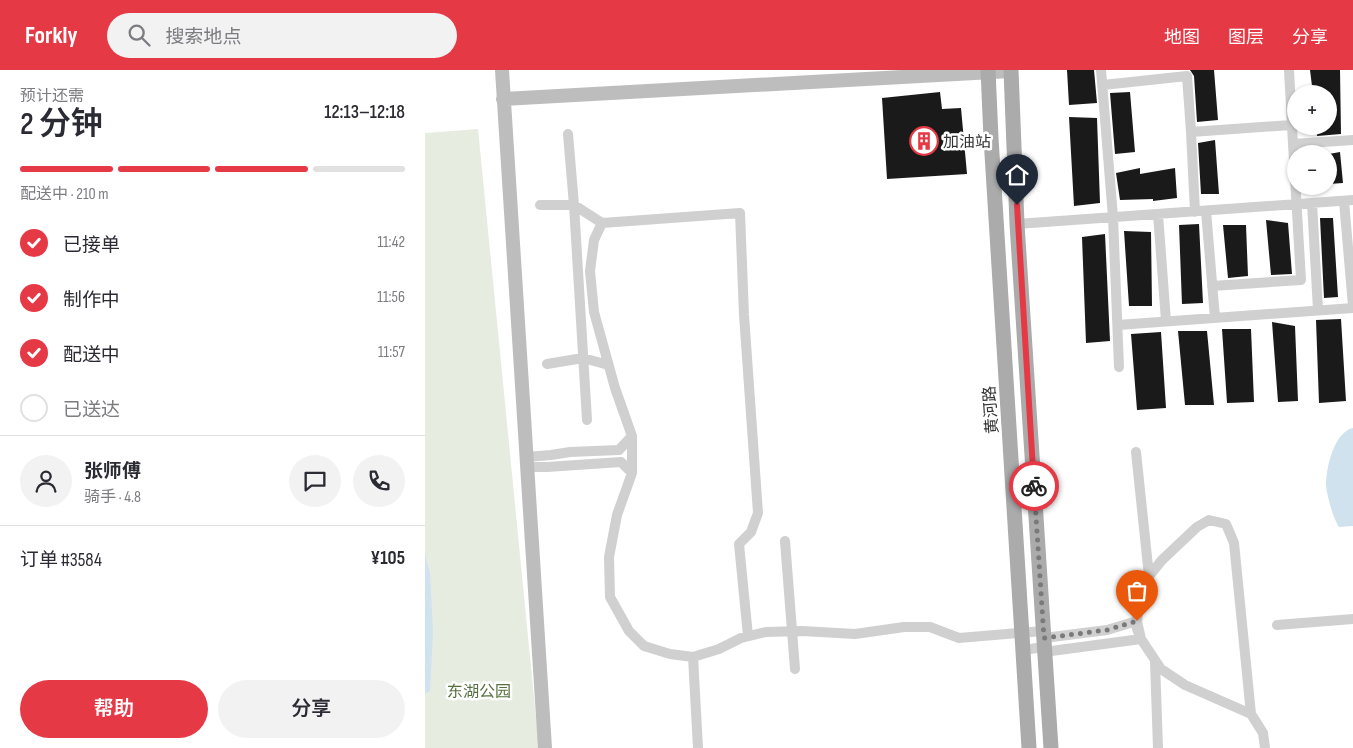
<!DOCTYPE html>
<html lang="zh">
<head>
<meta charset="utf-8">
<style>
  :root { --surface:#fff; --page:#f2f2f3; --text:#2b2b33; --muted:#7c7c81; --line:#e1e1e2; --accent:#e63946 }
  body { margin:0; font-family:"Sofia Sans Condensed","Noto Sans SC",sans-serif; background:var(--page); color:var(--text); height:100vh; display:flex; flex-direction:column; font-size:19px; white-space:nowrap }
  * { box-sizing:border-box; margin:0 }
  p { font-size:16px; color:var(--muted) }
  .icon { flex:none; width:28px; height:28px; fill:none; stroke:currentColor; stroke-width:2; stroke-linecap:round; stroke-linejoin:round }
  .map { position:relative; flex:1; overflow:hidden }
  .details { display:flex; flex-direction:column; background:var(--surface); width:425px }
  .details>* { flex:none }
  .controls { position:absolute; left:862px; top:15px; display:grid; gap:10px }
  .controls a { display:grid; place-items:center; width:50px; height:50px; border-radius:50%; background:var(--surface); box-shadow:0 1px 4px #0004; font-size:25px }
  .pin { position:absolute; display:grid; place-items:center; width:42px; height:42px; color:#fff; margin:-51px -21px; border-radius:50% 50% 50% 0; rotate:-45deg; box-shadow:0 0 5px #0007 }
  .pin .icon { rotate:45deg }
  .courier { position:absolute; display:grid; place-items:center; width:50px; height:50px; margin:-25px; border:4px solid #e63946; border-radius:50%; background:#fff; color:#222; box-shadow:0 1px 6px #0007 }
  .summary em { font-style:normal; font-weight:600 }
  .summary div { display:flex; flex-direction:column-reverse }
  .summary { display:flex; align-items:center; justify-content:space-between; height:85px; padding:0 20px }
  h1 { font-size:32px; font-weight:600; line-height:38px }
  .bar { display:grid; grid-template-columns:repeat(4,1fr); gap:8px 5px; align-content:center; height:60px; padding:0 20px }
  .bar i { height:6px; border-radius:4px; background:var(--line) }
  .bar .current { background:var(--accent) }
  .bar p { grid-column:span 4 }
  .line { display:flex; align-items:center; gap:12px; padding:0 20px; border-top:1px solid var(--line) }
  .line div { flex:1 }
  .round { display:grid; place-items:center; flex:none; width:52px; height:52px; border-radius:26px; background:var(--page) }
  ol { padding:0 20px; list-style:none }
  li { display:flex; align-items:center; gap:15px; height:55px }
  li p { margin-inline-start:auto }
  li .icon { padding:5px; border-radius:50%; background:var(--accent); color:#fff; stroke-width:4 }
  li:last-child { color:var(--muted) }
  li i { width:28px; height:28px; border:2px solid var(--line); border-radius:50% }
  .primary-button { display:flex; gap:10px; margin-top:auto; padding:10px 20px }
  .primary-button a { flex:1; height:58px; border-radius:30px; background:var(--accent); color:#fff; font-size:20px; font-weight:600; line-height:58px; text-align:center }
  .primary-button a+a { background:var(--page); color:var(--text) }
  header { display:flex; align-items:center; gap:30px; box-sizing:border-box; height:70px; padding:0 25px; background:var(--accent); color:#fff }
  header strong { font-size:24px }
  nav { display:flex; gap:28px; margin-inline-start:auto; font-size:18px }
  .search { width:350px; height:45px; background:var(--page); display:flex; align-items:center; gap:12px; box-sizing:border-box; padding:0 18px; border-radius:28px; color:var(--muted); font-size:19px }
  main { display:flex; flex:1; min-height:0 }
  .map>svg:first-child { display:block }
</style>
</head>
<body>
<header>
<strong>Forkly</strong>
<div class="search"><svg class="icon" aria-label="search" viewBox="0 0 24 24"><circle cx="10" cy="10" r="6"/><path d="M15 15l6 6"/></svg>搜索地点</div>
<nav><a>地图</a><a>图层</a><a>分享</a></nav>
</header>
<main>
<section class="details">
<div class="summary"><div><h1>2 分钟</h1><p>预计还需</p></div><em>12:13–12:18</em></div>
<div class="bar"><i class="current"></i><i class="current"></i><i class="current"></i><i></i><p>配送中 · 210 m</p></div>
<ol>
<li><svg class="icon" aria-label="check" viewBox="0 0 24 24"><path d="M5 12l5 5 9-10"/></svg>已接单<p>11:42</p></li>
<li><svg class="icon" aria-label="check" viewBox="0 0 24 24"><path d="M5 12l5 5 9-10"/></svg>制作中<p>11:56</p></li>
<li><svg class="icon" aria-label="check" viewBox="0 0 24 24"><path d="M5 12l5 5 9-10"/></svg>配送中<p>11:57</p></li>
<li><i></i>已送达</li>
</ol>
<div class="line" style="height:90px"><a class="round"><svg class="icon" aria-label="person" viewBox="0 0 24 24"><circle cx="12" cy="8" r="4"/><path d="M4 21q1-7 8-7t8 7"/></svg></a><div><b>张师傅</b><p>骑手 · 4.8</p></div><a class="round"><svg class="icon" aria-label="chat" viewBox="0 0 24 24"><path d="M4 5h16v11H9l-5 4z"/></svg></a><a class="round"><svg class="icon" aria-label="phone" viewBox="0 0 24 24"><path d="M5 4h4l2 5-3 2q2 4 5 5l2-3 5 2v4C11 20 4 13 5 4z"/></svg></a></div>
<div class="line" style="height:65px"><div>订单 #3584</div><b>¥105</b></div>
<div class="primary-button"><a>帮助</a><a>分享</a></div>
</section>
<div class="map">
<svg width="928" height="678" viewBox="0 0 928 678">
  <rect width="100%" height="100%" fill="#fff"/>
  <path fill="#e6ecdf" d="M53,59L114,678H0V63Z"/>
  <path fill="#cfe2ee" d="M928,358V456L914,457C908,448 902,426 901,415C901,398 909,362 928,358Z
    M0,485L5,503L8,562L5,621L0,624Z"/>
  <path fill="#1a1a1a" d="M642,0H669L672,33L644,35Z
    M765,0H789L793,50L772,52L769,6Z
    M885,0H915L916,64L892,66L891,56H904V24H888Z
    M515,22L517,39L536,38L542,104L462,109L457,28Z
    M705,22L710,82L690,84L685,23Z
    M644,47L672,48L675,133L649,136Z
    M790,70L794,124H776L773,73Z
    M915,82L918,113L904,114V84Z
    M715,98V104L750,98L752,128L728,131V129L695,130L691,103Z
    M895,148H908L913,227L899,228Z
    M841,150L863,153L867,204L846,205Z
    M774,154L778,233L757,234L754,155Z
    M798,155H821L823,206L803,208Z
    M699,161L726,162L727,236H704Z
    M680,164L685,271L661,273L657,167Z
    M916,249L921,331L894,333L891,250Z
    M847,252L870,256L873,331L853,332Z
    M797,259H826L829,332L802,333Z
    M753,261H782L789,335H760Z
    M736,262L741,338L712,340L706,264Z"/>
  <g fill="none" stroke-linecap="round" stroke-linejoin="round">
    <path stroke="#d0d0d0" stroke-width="10" d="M676,0L688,147L694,297
      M864,0L868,74
      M678,15L762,6L766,62L866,55
      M766,62L770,142
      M919,131L928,236
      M887,133L893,240
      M115,135H149L143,64
      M781,141L790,248
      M733,144L741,251
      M592,154L928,130
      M787,216L876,210L868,74L928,70
      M693,255L928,238
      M122,294L158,288L180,294
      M162,350L149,135L177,153
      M711,382L724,506
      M102,387L126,385L145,382L194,380L207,366
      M102,397H122L196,392L207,403
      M360,471L370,599
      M852,555L928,549
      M323,566L314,474L326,462L333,443L319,245L315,143L177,153L169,170L165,201L169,242L190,318L207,366V403L192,445L184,487L185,527L204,561L219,576L245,584L268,587L294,579L316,568L341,562L377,561L430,564L479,557H505L534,568L618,561
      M619,568L682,560L712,551L716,569L712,559L713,534L720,511L737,490L772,457L784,450L801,454L809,473L826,644L760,615L736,599L716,569L619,582
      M598,580L619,577
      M268,587L273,678
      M730,592L733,678
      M826,644L838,663L840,678"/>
    <path stroke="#bdbdbd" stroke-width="14" d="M77,0L120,678
      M78,29L586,1"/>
    <path stroke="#ababab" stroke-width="15" d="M563,0L566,68L604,678
      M586,0L592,154L626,678"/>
  </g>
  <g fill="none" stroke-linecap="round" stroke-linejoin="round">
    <path stroke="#7a7a7a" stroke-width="5" stroke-dasharray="0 9" d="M609,416L619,568L682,560L712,551"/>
    <path stroke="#e63946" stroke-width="6" d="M592,135L609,416"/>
  </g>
  <defs>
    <symbol id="building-ring" viewBox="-11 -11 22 22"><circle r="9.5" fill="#fff" stroke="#e63946" stroke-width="1.5"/><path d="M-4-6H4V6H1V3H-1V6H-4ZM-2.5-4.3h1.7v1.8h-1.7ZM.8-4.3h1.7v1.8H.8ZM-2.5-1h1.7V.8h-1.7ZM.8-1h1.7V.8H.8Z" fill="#e63946"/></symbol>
  </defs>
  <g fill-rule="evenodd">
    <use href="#building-ring" x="483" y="55" width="32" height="32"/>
  </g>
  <g text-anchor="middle" stroke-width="5" stroke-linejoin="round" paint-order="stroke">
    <g font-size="16" fill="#333" stroke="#fff" text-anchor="start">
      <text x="518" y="77">加油站</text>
    </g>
    <g font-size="16" fill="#333" stroke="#fff">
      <text transform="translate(565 340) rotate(-94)" y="6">黄河路</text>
    </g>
    <g font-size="16" fill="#56703f" stroke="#fff">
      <text x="54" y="627">东湖公园</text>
    </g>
  </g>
</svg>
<div class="controls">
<a>+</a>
<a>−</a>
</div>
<div class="pin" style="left:712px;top:551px;background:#ea580c"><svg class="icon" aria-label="bag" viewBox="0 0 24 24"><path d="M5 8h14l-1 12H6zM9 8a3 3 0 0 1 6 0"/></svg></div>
<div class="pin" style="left:592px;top:135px;background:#1f2937"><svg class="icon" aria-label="home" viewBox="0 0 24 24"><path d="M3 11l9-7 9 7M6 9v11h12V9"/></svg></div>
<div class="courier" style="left:609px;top:416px"><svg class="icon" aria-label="bike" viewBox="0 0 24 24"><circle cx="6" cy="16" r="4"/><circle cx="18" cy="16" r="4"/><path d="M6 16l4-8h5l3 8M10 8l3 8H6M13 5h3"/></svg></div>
</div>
</main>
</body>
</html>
